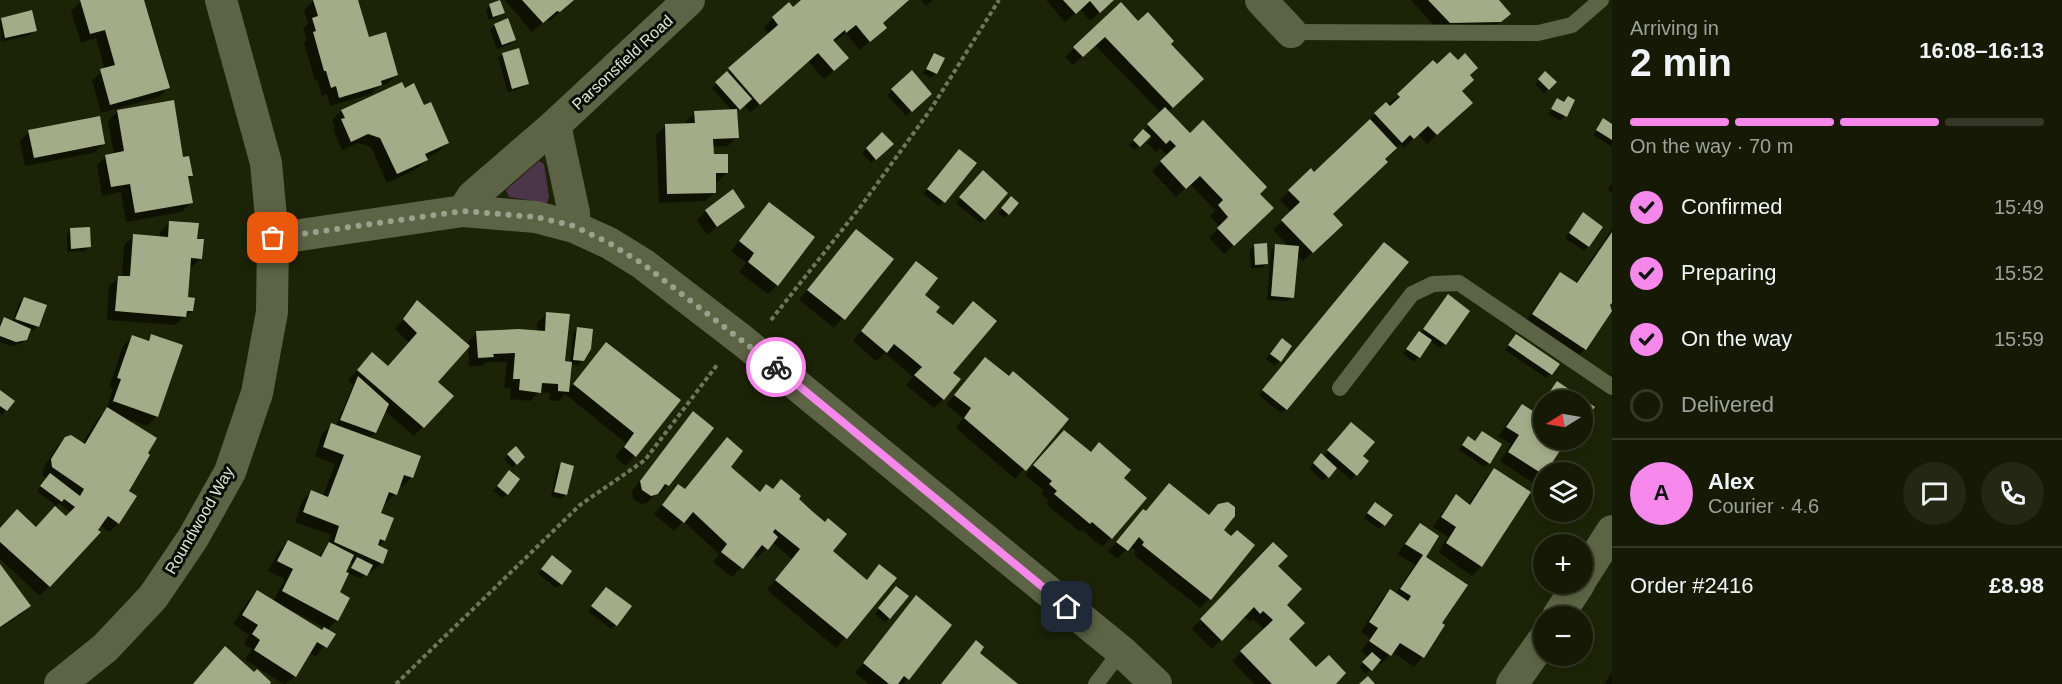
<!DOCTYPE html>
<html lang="en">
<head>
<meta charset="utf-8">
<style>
  :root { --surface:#161a05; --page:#232713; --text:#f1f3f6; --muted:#9ea19a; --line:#353827; --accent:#f788eb }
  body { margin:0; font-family:Arial,sans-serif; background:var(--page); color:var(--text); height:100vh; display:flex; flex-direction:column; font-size:22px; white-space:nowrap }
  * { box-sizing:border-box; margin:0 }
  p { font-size:20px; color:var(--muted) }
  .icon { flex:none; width:33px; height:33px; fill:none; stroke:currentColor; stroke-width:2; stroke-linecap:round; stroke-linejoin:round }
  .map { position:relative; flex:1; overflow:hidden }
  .sheet { display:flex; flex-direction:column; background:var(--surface); width:450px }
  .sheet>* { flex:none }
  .needle { width:39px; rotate:259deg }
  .fabs { position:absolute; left:1533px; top:390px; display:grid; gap:12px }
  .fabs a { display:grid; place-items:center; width:60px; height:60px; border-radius:50%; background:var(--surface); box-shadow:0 3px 9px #0003,0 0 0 2px var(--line); font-size:30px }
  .pin { position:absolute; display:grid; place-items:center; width:51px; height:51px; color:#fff; margin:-26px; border-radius:12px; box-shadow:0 3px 9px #0006 }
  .courier { position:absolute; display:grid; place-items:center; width:60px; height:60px; margin:-30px; border:4px solid #f788eb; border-radius:50%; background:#fff; color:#222; box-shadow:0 2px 8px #0007 }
  .head em { font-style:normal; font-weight:600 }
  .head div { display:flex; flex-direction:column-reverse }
  .head { display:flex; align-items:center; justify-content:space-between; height:102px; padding:0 18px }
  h1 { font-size:39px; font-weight:600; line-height:45px }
  .bar { display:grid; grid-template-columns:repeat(4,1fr); gap:9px 6px; align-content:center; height:72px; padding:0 18px }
  .bar i { height:8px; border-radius:4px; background:var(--line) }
  .bar .active { background:var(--accent) }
  .bar p { grid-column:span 4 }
  .line { display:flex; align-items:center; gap:15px; padding:0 18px; border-top:2px solid var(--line) }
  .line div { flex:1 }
  .round { display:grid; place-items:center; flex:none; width:63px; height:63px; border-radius:32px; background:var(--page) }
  ol { padding:0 18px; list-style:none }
  li { display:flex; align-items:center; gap:18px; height:66px }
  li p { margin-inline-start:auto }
  li .icon { padding:6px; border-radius:50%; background:var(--accent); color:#111; stroke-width:4 }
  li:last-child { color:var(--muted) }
  li i { width:33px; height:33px; border:3px solid var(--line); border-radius:50% }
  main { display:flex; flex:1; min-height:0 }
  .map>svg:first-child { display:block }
</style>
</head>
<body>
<main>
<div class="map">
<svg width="1612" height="684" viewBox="0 0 1612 684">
  <rect width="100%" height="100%" fill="#1d2307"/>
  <path fill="#4c3549" d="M539,161L544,164L549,197L547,203L509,197L506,190Z"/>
  <path fill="#0007" fill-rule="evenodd" d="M85,0H143L168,87L159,97L101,113L92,80L105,70L96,38L81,43L71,11L81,1Z
    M314,0H356L368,39L397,75L387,84L379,87L371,94L330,106L327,94L322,96L317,79L315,80L304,43L307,40L303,29L308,24L304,10Z
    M505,0H573L550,21L547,19L532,32Z
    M803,0H907L881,23L885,28L860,50L846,33L836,41L835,38L832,41L838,67L824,79L808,61L750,113L744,105L736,112L737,137L728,146L712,147V155L727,172L718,182H714L715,192L705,201L659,203L656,135L665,126L686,125L685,122L695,113L732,111L712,88L769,34L764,28L773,18L789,4L793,9Z
    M921,0H933L926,6Z
    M1046,0H1113L1090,21L1080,9L1065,22Z
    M1411,0H1497L1509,13L1490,31L1440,32Z
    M1120,4L1138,23L1169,44L1193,88L1168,111L1189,135L1258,194L1263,218L1224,254L1209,238L1220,227L1210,216L1215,210L1190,184L1176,197L1152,171L1168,156L1160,148L1156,152L1147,143L1152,138L1149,136L1134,150L1129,145L1161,113L1095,45L1073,65L1065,57Z
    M490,5L503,12L498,17L489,20L486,10Z
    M2,19L35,30L30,35L1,42L0,21Z
    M495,25L515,39L510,44L497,49L490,30Z
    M503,54L528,83L523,88L508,92L498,58Z
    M934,55L936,73L931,78L923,73Z
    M1437,66L1468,76L1460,92L1462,112L1427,144L1418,134L1404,148L1400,144L1383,159L1331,214L1341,225L1303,261L1296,255L1292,297L1288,301L1267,300L1271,250L1276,246L1289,247L1273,230L1291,212L1280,200L1311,170L1314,174L1375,114Z
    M912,72L930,94L906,116L887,95Z
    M1546,73L1554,82L1544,93L1535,84Z
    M401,84L404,90L448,143L438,152L426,158V160L417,169L387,183L371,147L358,143L342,150L333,130L335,127L332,120L341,111Z
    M1568,98L1573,101L1561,121L1548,114L1557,100L1563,103Z
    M117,112L182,159L192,175L187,179L191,202L182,212L126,222L121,192L102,196L97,165L106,156L114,155L108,121Z
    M1604,120L1612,125V147L1593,135Z
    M29,132L104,143L94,153L25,166L20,141Z
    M882,134L892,144L871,163L862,153Z
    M955,155L975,163L939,206L923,194Z
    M978,177L984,219L980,223L956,203Z
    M1612,183V193L1607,190Z
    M1006,203L1008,214L1004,218L998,213Z
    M769,204L777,285L768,294L739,272L746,263L731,251Z
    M743,206L707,235L697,220L706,211Z
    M1583,214L1588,246L1584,251L1565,238Z
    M169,223L201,258L192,267H188L186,299L192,311L175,325L107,320L109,286L119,277H122L124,245L134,236L160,237V232Z
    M1612,229V300L1608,306L1612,308L1585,349L1576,358L1524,324L1551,283L1560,274L1575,284Z
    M71,230L90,247L85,251L67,252V234Z
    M856,231L892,259L834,328L799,300Z
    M1255,245L1267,263L1262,268H1251L1250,250Z
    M1380,248L1286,409L1281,413L1259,395Z
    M907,273L934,312L952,327L973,303L943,399L934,408L906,385L913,377L885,353L876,361L853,341Z
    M24,298L45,306L37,327L33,331L29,330L26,339L21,344L10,346L0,342V323L4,319L12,322L19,303Z
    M1444,301L1445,344L1440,348L1430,341L1414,362L1403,354L1415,337L1420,334Z
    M417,302L436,382L452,396L414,436L385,411L375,432L369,438L412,477L403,486L399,485L395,494L386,503L383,502L379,514L392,519L384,541L378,547L381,563L372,572L368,570L361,579L348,573L338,593L337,620L327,630L334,634L316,657L309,652L295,676L286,684H284L245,660L252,649L244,644L249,635L233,624L248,601L257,592L273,602L285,579L268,571L279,551L288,541L318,557L327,546L331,535L295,522L302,501L311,492L323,496L335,464L315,456L322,434L331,425L335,427L353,385L348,380L363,363L388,368L409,343L395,329ZM349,562L353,564L347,574L344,572ZM291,610L325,628L322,632L289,612Z
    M547,313L563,362L570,363L573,333L578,329L583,360L578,365L571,364L568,390L606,344L679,400L626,466L615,457L626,443L565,394L559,401L549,400L550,393L539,392L530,401L510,399L511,388H504L507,362H486L483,366H469L468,342L477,333L537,332V323Z
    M151,335L182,346L156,417L147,426L123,417L127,491L118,523L109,532L100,525L96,530L99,532L40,596L0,559V529H35L66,518L71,513L59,503L56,506L37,491L47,478L43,476V469L56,448L66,438L82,444L98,418L106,411L113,388L109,387L123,346L133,337L145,342Z
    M1512,340L1551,374L1546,378L1505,350Z
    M1278,344L1290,346L1275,366L1266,359Z
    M976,368L1067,420L1015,479L956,428L963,418L946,405Z
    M1557,383L1582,400H1544V440H1570L1563,447L1561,445L1542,474L1533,483L1500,461L1511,444L1498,436L1513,415L1522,406L1534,413L1548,393Z
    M0,392L6,410L2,415L0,413Z
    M684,423L668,485L659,495L656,493L647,503L641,504L633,499L632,491Z
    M1346,428L1361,456L1367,461L1351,480L1336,467L1323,481L1309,468L1321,455L1323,457Z
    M1482,433L1489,463L1484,467L1459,450L1464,443L1474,442Z
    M1055,441L1122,478L1111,537L1102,547L1082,530L1080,532L1046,504L1049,501L1041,494L1044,491L1025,475Z
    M508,455L523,457L512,468L504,459Z
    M562,464L566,494L561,499L551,496L557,469Z
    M728,467L759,493L772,490L797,499L830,551L866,581L879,566L895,579L836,648L767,590L792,559L772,542L757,558L753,554L732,577L713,562L719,554L683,521L674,531L654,514L678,486L684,490Z
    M1494,470L1529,493L1481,566L1472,576L1438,552L1448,537L1433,527L1447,506L1456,496L1468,505L1485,479Z
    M505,476L507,494L503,498L493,491Z
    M1371,508L1384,525L1379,529L1364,518Z
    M1208,516L1222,530L1209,599L1200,608L1134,555L1136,551L1130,546L1117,559L1108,552L1134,520Z
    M1420,525L1424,558L1440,624L1423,657L1414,667L1392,652L1381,664L1377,662L1366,674L1359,667L1369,657L1361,651L1370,638L1361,632L1381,600L1390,591L1395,594L1415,565L1397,554Z
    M1264,553L1276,567L1285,605L1287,639L1334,684H1254L1232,661L1265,630L1253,619L1250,622L1244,616L1212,649L1192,629Z
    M547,561L561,584L556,588L538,574Z
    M0,566L29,606L20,615L0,628Z
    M602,593L616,625L611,629L588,611Z
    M892,593L889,618L885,622L875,614Z
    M916,597L950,625L903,684H869L855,673Z
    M1612,672V684H1604Z"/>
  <path fill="#a2ac88" d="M80,0H144L170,88L110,105L100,69L115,65L105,30L90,34Z
    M313,0H358L369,37L386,32L398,75L381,81L382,85L339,98L336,86L331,88L326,71H324L313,32L316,31L312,18L318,16Z
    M500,0L505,13L493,17L489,4Z
    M522,0H574L560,12L557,11L543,23Z
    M801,0H909L883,23L887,28L870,42L856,25L846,33L845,30L833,40L849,58L834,71L818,53L760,105L728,68L778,25L772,17L789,2L793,7Z
    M1063,0H1114L1100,13L1090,1L1076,14Z
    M1428,0H1499L1511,14L1501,22L1450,23Z
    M1121,2L1138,21L1148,12L1174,41L1171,44L1204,79L1173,108L1105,37L1083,57L1073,47Z
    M32,10L37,31L5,38L1,18Z
    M508,18L516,40L502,45L494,24Z
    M519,48L529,84L512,89L502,53Z
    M1450,52L1458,60L1465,53L1478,68L1470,75L1474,80L1462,91L1473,103L1437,135L1428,126L1414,139L1410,135L1402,143L1374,113L1386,102L1390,106L1400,97L1397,94L1433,60L1437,64Z
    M934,53L945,58L937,74L926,69Z
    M912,70L932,94L912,112L891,89Z
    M727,71L752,99L740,110L715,82Z
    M1545,71L1557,82L1549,90L1538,79Z
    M402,82L405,88L414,83L424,105L431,102L449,143L425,154L428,160L397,174L380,138L368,134L351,142L341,119L345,118L341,110Z
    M1568,96L1575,100L1567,117L1551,109L1557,98L1564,102Z
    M174,100L183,157L189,156L193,176H188L193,203L135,213L130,184L111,187L105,155L124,151L117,110Z
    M1165,107L1190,133L1203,120L1267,187L1260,194L1274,208L1234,246L1217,228L1228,217L1218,205L1223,200L1200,176L1186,189L1160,161L1176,146L1170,140L1166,144L1147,124Z
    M737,109L739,138L713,139L714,154H728V173H716V193L667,194L665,124L695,123L694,111Z
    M100,116L105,144L34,158L28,130Z
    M1603,118L1612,124V140L1596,130Z
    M1370,119L1397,148L1385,159L1388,162L1333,214L1343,225L1313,253L1281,220L1300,202L1288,190L1311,168L1314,172Z
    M1143,129L1151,136L1140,147L1133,140Z
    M882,132L894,144L876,160L866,148Z
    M959,149L977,163L945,203L927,189Z
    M983,170L1008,193L985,220L959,197Z
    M733,189L745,207L717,227L705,210Z
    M1011,196L1019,203L1009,215L1001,208Z
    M769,202L815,237L778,286L748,262L754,253L739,241Z
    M1583,212L1603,227L1589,247L1569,233Z
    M169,221L199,223L197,239H204L202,259L191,258L188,297L195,298L193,311H187L186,317L115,311L118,276H130L133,234L168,237Z
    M90,227L91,247L71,249L70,228Z
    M856,229L894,259L845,320L807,290Z
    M1612,232V303L1610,305L1612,311L1586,350L1532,314L1560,272L1577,283Z
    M1384,242L1409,262L1287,410L1262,390Z
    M1267,243L1268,264L1255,265L1254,244Z
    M1275,244L1299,246L1294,298L1271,296Z
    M916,261L938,278L925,295L940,307L936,312L953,325L973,301L997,321L953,373L961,379L944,400L914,375L922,367L904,352L894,344L887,353L861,331Z
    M1448,294L1470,311L1446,345L1423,329Z
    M24,297L47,305L39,327L15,319Z
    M417,300L470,346L438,382L454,396L424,428L357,370L372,352L388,366L417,333L403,319Z
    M546,312L570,314L565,361L572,362L569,392L558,391V384L542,383L541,393L519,390L520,379H513L515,353L493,354L494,357L478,358L476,331L519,329L545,331Z
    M4,317L31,329L27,340L16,342L0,336V327Z
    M577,327L593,329L591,349L584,361L573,360Z
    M1419,331L1432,340L1420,358L1406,349Z
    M151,334L183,345L158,417L113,401L121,379L117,378L132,335L149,341Z
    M1516,334L1560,364L1552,375L1508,345Z
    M1282,338L1292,346L1281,362L1270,354Z
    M606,342L681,400L636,457L624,447L634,433L573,384Z
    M985,357L1009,376L1013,371L1069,419L1026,471L964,418L971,408L954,395Z
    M358,376L389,404L376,433L340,420Z
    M1557,381L1595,407L1582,425V400H1544Z
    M0,390L15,401L7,411L0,406Z
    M1544,402V440H1567L1544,475L1508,452L1519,435L1506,427L1522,404L1536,413Z
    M107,407L157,438L148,453L150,455L129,491L137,496L119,524L108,516L98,530L101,532L50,587L0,542V528L17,509L36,527L55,506L66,516L75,507L64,499L62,502L40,486L50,473L80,496L84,489L52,467L51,459L65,437L71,435L85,444Z
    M693,411L714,428L669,486L665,484L658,494L651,496L642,490L640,481Z
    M1351,422L1375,442L1363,456L1369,461L1357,476L1327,450Z
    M331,423L421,456L413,478L404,475L397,495L389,492L381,513L394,518L385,541L380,539L378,545L388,550L383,564L334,542L339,526L303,512L311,490L328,497L344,455L323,447Z
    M1064,430L1091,452L1099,442L1131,470L1124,478L1147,498L1112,539L1092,522L1090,524L1054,494L1057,491L1049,484L1052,481L1033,465Z
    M1482,431L1502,444L1490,464L1462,445L1468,436L1475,441Z
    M727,437L743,451L731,467L760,492L766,484L773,489L781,479L801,496L799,499L812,511L825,522L828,518L847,534L833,551L867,580L879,564L897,578L847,639L775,580L800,549L775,529L773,532L778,537L768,550L762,545L743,569L721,552L727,544L693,512L684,523L662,505L678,484L685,489Z
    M516,446L525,457L517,465L507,454Z
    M1321,453L1337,468L1329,478L1313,463Z
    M561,462L574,466L567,495L554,492Z
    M1494,468L1531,492L1482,567L1446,543L1456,527L1441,517L1456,494L1470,505Z
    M509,470L520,479L508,495L497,486Z
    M1169,483L1209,515L1218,504L1228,502L1235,507V516L1224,530L1231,536L1237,530L1255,545L1211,600L1142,545L1144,542L1139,537L1128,551L1116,542L1143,509L1146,511Z
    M1375,502L1393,515L1385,526L1367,513Z
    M1420,523L1439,536L1426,557L1468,585L1442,623L1445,625L1424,658L1400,643L1391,656L1369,641L1378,628L1369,622L1390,589L1408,601L1411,596L1400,589L1423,555L1405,544Z
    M288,540L321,557L329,542L354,555L346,572L349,573L340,592L350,598L338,621L282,591L293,569L277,561Z
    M1273,542L1288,556L1278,566L1302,589L1287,605L1305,623L1289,639L1316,667L1329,655L1346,673L1336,684H1272L1240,651L1273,620L1263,611L1260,614L1254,607L1222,641L1200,619Z
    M552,555L572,571L562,585L541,569Z
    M357,557L373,565L367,576L351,568Z
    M0,564L31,606L0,627Z
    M896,586L909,596L890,619L878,608Z
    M606,587L632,606L617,626L591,606Z
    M257,590L322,630L324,627L336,634L327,648L317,642L296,677L254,650L260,640L252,634L258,625L242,615Z
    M916,595L952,625L909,680L904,676L898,684H889L863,663Z
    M976,640L984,647L980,653L1018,684H941Z
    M225,646L254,672L257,669L271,682L270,684H193Z
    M1372,652L1381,660L1372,671L1362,662Z
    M1368,676L1375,684H1359Z"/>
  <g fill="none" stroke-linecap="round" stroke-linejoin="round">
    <path stroke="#70765e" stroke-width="4" stroke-dasharray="4.5 3" stroke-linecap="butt" d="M771,320L861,206L931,109L999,0
      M396,684L580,505L645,460L717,365"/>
    <path stroke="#5c6445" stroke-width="16" d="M1291,32L1538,33L1572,25L1601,0
      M1340,388L1412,294L1433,284L1459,283L1612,387
      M1096,684L1121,651"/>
    <path stroke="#5c6445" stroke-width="32" d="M1261,0L1291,32
      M555,125L574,213V227
      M463,211L536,217L574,227L609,243L643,264L743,341L1121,651L1156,684
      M273,239L463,211L473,196L555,125L689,0
      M1582,578L1612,531
      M1558,616L1579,584
      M60,684L105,648L153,597L193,538L230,472L257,393L272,312L273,239L266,163L221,0
      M1512,684L1544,639"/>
  </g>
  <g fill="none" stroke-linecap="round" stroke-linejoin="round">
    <path stroke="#9ba18c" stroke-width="6" stroke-dasharray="0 10.8" d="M273,238L463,211L536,217L574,226L609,243L643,264L776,367"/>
    <path stroke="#f788eb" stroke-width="8" d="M776,367L1067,607"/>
  </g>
  <g text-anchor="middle" stroke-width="6" stroke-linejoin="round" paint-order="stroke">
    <g font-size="16" fill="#dfe5d3" stroke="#090b02">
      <text transform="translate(622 62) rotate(-43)" y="6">Parsonsfield Road</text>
      <text transform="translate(199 520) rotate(-60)" y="6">Roundwood Way</text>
    </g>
  </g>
</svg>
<div class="fabs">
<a><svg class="needle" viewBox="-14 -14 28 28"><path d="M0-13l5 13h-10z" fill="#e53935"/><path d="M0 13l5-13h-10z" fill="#9ea19a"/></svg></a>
<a><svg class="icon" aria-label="layers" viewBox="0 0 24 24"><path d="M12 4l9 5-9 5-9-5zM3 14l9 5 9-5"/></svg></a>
<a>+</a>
<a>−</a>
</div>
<div class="pin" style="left:273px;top:238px;background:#ea580c"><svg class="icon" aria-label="bag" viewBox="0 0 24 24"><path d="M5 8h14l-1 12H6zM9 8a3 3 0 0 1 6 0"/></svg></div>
<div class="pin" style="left:1067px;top:607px;background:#1f2937"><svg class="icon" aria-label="home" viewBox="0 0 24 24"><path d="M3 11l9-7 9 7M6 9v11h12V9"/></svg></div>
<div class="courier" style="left:776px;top:367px"><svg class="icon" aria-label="bike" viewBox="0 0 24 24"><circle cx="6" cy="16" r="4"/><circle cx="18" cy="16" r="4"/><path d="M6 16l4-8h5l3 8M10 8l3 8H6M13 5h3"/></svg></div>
</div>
<section class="sheet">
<div class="head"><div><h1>2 min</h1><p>Arriving in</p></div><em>16:08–16:13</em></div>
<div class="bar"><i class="active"></i><i class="active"></i><i class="active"></i><i></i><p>On the way · 70 m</p></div>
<ol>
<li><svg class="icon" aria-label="check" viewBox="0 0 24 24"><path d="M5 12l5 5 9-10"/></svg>Confirmed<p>15:49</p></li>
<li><svg class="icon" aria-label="check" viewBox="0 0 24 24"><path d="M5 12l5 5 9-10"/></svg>Preparing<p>15:52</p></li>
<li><svg class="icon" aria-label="check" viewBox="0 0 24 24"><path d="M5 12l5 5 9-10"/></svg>On the way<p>15:59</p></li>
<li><i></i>Delivered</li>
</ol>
<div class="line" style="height:108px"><b class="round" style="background:var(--accent);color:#111">A</b><div><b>Alex</b><p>Courier · 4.6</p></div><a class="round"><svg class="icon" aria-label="chat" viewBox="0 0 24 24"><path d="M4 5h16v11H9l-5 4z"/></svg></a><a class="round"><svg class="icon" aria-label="phone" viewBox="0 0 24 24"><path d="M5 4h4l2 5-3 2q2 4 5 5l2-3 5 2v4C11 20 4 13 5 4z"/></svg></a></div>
<div class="line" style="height:78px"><div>Order #2416</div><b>£8.98</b></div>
</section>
</main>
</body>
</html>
